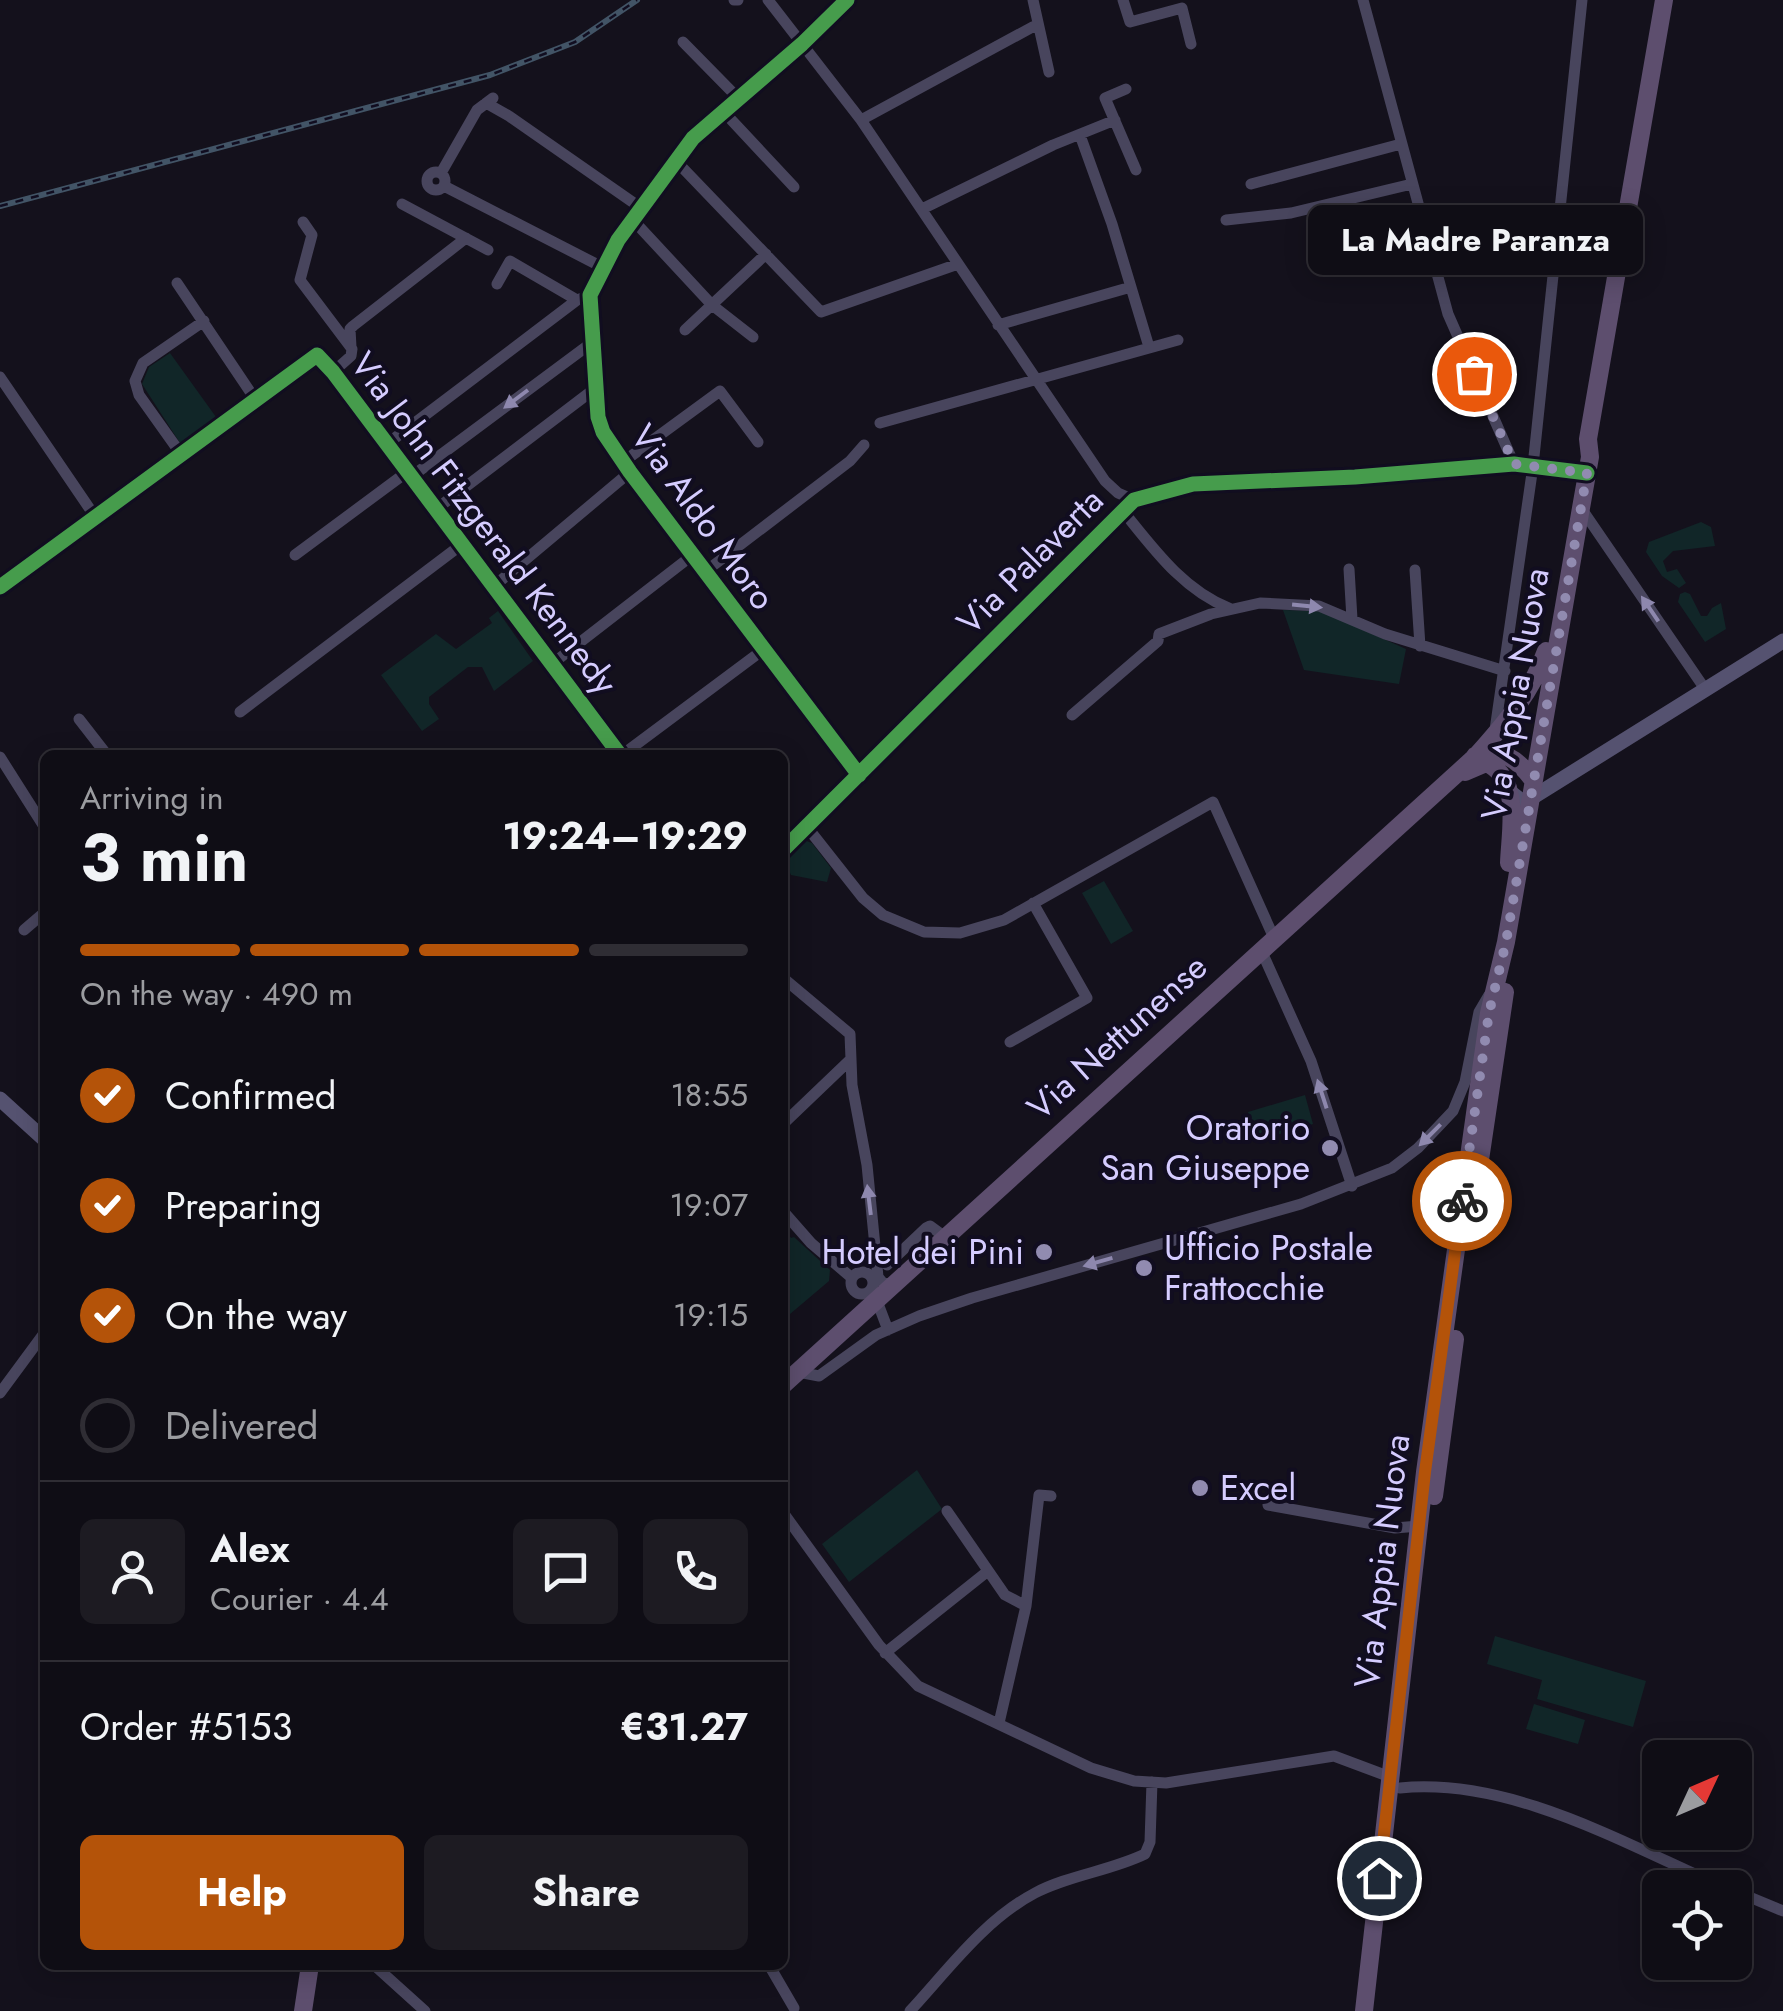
<!DOCTYPE html>
<html lang="en">
<head>
<meta charset="utf-8">
<style>
  :root { --surface:#0f0d15; --page:#1d1b22; --text:#f1f3f6; --muted:#9b9ca0; --line:#2f2d34; --accent:#b45309 }
  body { margin:0; font-family:Jost,sans-serif; background:var(--page); color:var(--text); height:100vh; display:flex; flex-direction:column; font-size:38px; white-space:nowrap }
  * { box-sizing:border-box; margin:0 }
  p { font-size:32px; color:var(--muted) }
  .icon { flex:none; width:55px; height:55px; fill:none; stroke:currentColor; stroke-width:2; stroke-linecap:round; stroke-linejoin:round }
  .map { position:relative; flex:1; overflow:hidden }
  .side { position:absolute; left:40px; top:750px; width:748px; height:1220px; display:flex; flex-direction:column; background:var(--surface); border-radius:15px; box-shadow:0 5px 25px #0003,0 0 0 2px var(--line) }
  .side>* { flex:none }
  .needle { width:65px; rotate:46deg }
  .controls { position:absolute; left:1642px; top:1740px; display:grid; gap:20px }
  .controls a { display:grid; place-items:center; width:110px; height:110px; border-radius:15px; background:var(--surface); box-shadow:0 5px 25px #0003,0 0 0 2px var(--line); font-size:50px }
  .pin { position:absolute; display:grid; place-items:center; width:85px; height:85px; color:#fff; margin:-42px; border:5px solid #fff; border-radius:50%; box-shadow:0 2px 10px #0007 }
  .courier { position:absolute; display:grid; place-items:center; width:100px; height:100px; margin:-50px; border:8px solid #b45309; border-radius:50%; background:#fff; color:#222; box-shadow:0 2px 12px #0007 }
  .bubble { position:absolute; height:70px; border-radius:15px; background:var(--surface); box-shadow:0 5px 25px #0003,0 0 0 2px var(--line); font-size:32px; font-weight:700; line-height:70px; text-align:center }
  .head em { font-style:normal; font-weight:700 }
  .head div { display:flex; flex-direction:column-reverse }
  .head { display:flex; align-items:center; justify-content:space-between; height:170px; padding:0 40px }
  h1 { font-size:65px; font-weight:700; line-height:75px }
  .bar { display:grid; grid-template-columns:repeat(4,1fr); gap:15px 10px; align-content:center; height:120px; padding:0 40px }
  .bar i { height:12px; border-radius:8px; background:var(--line) }
  .bar .current { background:var(--accent) }
  .bar p { grid-column:span 4 }
  .line { display:flex; align-items:center; gap:25px; padding:0 40px; border-top:2px solid var(--line) }
  .line div { flex:1 }
  .round { display:grid; place-items:center; flex:none; width:105px; height:105px; border-radius:15px; background:var(--page) }
  ol { padding:0 40px; list-style:none }
  li { display:flex; align-items:center; gap:30px; height:110px }
  li p { margin-inline-start:auto }
  li .icon { padding:10px; border-radius:50%; background:var(--accent); color:#fff; stroke-width:4 }
  li:last-child { color:var(--muted) }
  li i { width:55px; height:55px; border:5px solid var(--line); border-radius:50% }
  .primary-button { display:flex; gap:20px; margin-top:auto; padding:20px 40px }
  .primary-button a { flex:1; height:115px; border-radius:15px; background:var(--accent); color:#fff; font-size:40px; font-weight:700; line-height:115px; text-align:center }
  .primary-button a+a { background:var(--page); color:var(--text) }
  .map>svg:first-child { display:block }
</style>
</head>
<body>
<div class="map">
<svg width="1783" height="2011" viewBox="0 0 1783 2011">
  <rect width="100%" height="100%" fill="#14111c"/>
  <path fill="#112628" d="M170,353L216,417L180,443L142,384L149,367Z
    M1701,522L1711,527L1715,546L1673,551L1663,561L1667,572L1677,569L1686,583L1679,588L1662,576L1646,552L1649,542Z
    M1685,592L1690,594L1701,616H1707L1712,608L1721,603L1726,629L1705,642L1678,602L1680,594Z
    M1283,610L1321,611L1406,649L1399,684L1304,670Z
    M498,611L533,661L494,691L482,667H468L429,697V704L439,719L422,731L381,675L436,634L456,649L492,623L489,618Z
    M801,839L812,843L831,868L827,882L791,875L783,857Z
    M1104,881L1133,931L1111,944L1082,893Z
    M1305,1095L1313,1124L1257,1141L1248,1112Z
    M783,1227L791,1238L794,1237L830,1270L829,1281L783,1320Z
    M917,1470L942,1509L849,1582L822,1544Z
    M1495,1636L1646,1681L1633,1727L1537,1699L1542,1680L1487,1664Z
    M1534,1704L1585,1720L1578,1744L1526,1729Z"/>
  <g fill="none" stroke-linecap="round" stroke-linejoin="round">
    <path stroke="#48455d" stroke-width="11" d="M734,0H738
      M768,0L861,120L1105,481L1118,493L1134,500
      M847,0L802,44L693,138L618,240L590,295L598,417L603,432L630,472L859,775
      M1033,0L1049,72
      M1123,0L1130,22L1182,8L1191,44
      M1363,0L1448,314L1514,464
      M683,42L738,98
      M1126,89L1105,98L1136,170
      M486,103L509,116L641,208
      M723,111L794,187
      M861,120L1038,24
      M1080,135L1112,224L1149,347
      M676,161L821,312L958,264
      M427 181a9 9 0 1 1 18 0a9 9 0 1 1-18 0Z
      M441,173L477,110L493,98
      M1251,184L1401,144
      M444,186L604,268
      M402,204L488,250
      M922,209L1053,145L1115,120
      M633,220L712,305L753,337
      M1226,220L1291,213L1412,184
      M303,222L312,235L300,280L352,349L351,356L333,372
      M177,283L255,399
      M497,284L510,261L577,300L582,298
      M998,325L1131,287
      M685,330L766,254
      M351,347L350,329L353,326L466,238
      M0,377L96,518
      M880,423L1178,340
      M387,444L577,300
      M181,454L139,395L135,381L143,363L204,321
      M623,462L720,391L758,442
      M411,477L594,341
      M1581,508L1705,689
      M435,510L597,387
      M1123,511C1153,548 1183,590 1229,608
      M295,555L407,472
      M1349,569L1352,619
      M1415,570L1420,646
      M706,571L850,461L864,445
      M0,587L317,355L333,372L620,755
      M493,587L630,472
      M552,664L694,554
      M240,712L461,545
      M1072,715L1158,641L1159,634L1211,614L1260,603L1319,606L1385,634L1505,671
      M79,719L107,755
      M1495,730L1533,466L1582,0
      M622,755L763,650
      M0,757L45,828
      M807,827L863,898L883,915L924,932L960,933L1004,920L1213,802L1274,938
      M782,851L1134,500L1193,484L1355,477L1514,464L1587,473
      M24,930L45,912
      M1261,950L1311,1061L1352,1186
      M782,977L850,1034L852,1085L867,1165L878,1277L883,1283L895,1285
      M1010,1042L1087,998L1033,903
      M782,1125L851,1059
      M782,1210L811,1243L852,1278
      M887,1265L926,1228L930,1226L945,1237
      M851 1283a11 11 0 1 1 22 0a11 11 0 1 1-22 0Z
      M877,1301L888,1330
      M798,1372L819,1376L876,1335L919,1316L972,1298L1301,1204L1392,1168L1418,1148L1453,1111L1465,1082L1479,1012L1489,995
      M0,1393L45,1332
      M1268,1505L1395,1528L1419,1526
      M782,1511L879,1645L918,1686L1091,1768L1134,1781L1166,1783L1334,1756L1390,1777
      M947,1511L1005,1595L1026,1606
      M885,1653L988,1571
      M999,1723L1026,1606L1039,1495L1051,1496
      M1400,1788C1512,1777 1626,1845 1726,1888
      M1735,1891L1783,1911
      M374,1965L425,2011
      M769,1965L794,2008
      M910,2011C948,1970 984,1920 1035,1893C1069,1875 1110,1871 1145,1854L1150,1842L1152,1782"/>
    <path stroke="#555270" stroke-width="15" d="M1510,792L1522,801L1530,799L1783,641
      M0,1099L45,1140"/>
    <path stroke="#5d4e6e" stroke-width="18" d="M1475,756C1502,748 1517,758 1533,780
      M1465,772L1486,763C1522,778 1510,831 1509,863
      M1480,1160L1505,992
      M782,1386L1475,757C1504,725 1532,692 1546,651
      M1434,1496L1455,1339
      M303,2011L310,1965
      M1364,2011L1425,1472L1489,1013L1506,942L1581,508L1590,457L1588,439L1664,0"/>
    <defs>
      <path id="rail" d="M0,206L490,75L575,42L637,0"/>
    </defs>
    <use href="#rail" stroke="#425466" stroke-width="6"/>
    <use href="#rail" stroke="#110d20" stroke-width="2.5" stroke-dasharray="8" stroke-linecap="butt"/>
    <defs>
      <path id="cycleway" d="M847,0L802,44L693,138L618,240L590,295L598,417L603,432L630,472L859,775
        M0,587L317,355L333,372L620,755
        M782,851L1134,500L1193,484L1355,477L1514,464L1587,473"/>
    </defs>
    <use href="#cycleway" stroke="#110d20" stroke-width="21"/>
    <use href="#cycleway" stroke="#469c4c" stroke-width="15"/>
  </g>
  <defs><path id="oneway-solid" d="M-6-.8H1V-3.2L6.5 0L1 3.2V.8H-6Z" transform="scale(2.5)"/></defs>
  <g fill="#8e88ae">
    <use href="#oneway-solid" transform="translate(516 399) rotate(143)"/>
    <use href="#oneway-solid" transform="translate(1307 606) rotate(6)"/>
    <use href="#oneway-solid" transform="translate(1650 609) rotate(-124)"/>
    <use href="#oneway-solid" transform="translate(1322 1094) rotate(-108)"/>
    <use href="#oneway-solid" transform="translate(1430 1135) rotate(135)"/>
    <use href="#oneway-solid" transform="translate(869 1200) rotate(-97)"/>
    <use href="#oneway-solid" transform="translate(1098 1262) rotate(164)"/>
  </g>
  <g fill="none" stroke-linecap="round" stroke-linejoin="round">
    <path stroke="#918bb0" stroke-width="10" stroke-dasharray="0 18" d="M1462,1201L1489,1013L1506,942L1587,473L1514,464L1474,374"/>
    <path stroke="#b45309" stroke-width="12" d="M1379,1878L1425,1472L1462,1201"/>
  </g>
  <g fill="#918bb0" stroke="#110d20" stroke-width="4">
    <circle cx="1330" cy="1148" r="10"/>
    <circle cx="1044" cy="1252" r="10"/>
    <circle cx="1144" cy="1268" r="10"/>
    <circle cx="1200" cy="1488" r="10"/>
  </g>
  <g text-anchor="middle" stroke-width="8" stroke-linejoin="round" paint-order="stroke">
    <g font-size="35" fill="#d5ccff" stroke="#110d20">
      <text transform="translate(703 517) rotate(54)" y="12">Via Aldo Moro</text>
      <text transform="translate(484 523) rotate(53)" y="12">Via John Fitzgerald Kennedy</text>
      <text transform="translate(1030 561) rotate(-45)" y="12">Via Palaverta</text>
      <text transform="translate(1515 694) rotate(-80)" y="12">Via Appia Nuova</text>
      <text transform="translate(1117 1037) rotate(-42)" y="12">Via Nettunense</text>
      <text transform="translate(1382 1561) rotate(-83)" y="12">Via Appia Nuova</text>
    </g>
    <g font-size="35" fill="#d5ccff" stroke="#110d20" text-anchor="end">
      <text x="1310" y="1140">Oratorio<tspan x="1310" dy="40">San Giuseppe</tspan></text>
      <text x="1164" y="1260" text-anchor="start">Ufficio Postale<tspan x="1164" dy="40">Frattocchie</tspan></text>
      <text x="1024" y="1264">Hotel dei Pini</text>
      <text x="1220" y="1500" text-anchor="start">Excel</text>
    </g>
  </g>
</svg>
<div class="controls">
<a><svg class="needle" viewBox="-14 -14 28 28"><path d="M0-13l5 13h-10z" fill="#e53935"/><path d="M0 13l5-13h-10z" fill="#9b9ca0"/></svg></a>
<a><svg class="icon" aria-label="locate" viewBox="0 0 24 24"><circle cx="12" cy="12" r="6"/><path d="M12 2v4M12 18v4M2 12h4M18 12h4"/></svg></a>
</div>
<div class="pin" style="left:1474px;top:374px;background:#ea580c"><svg class="icon" aria-label="bag" viewBox="0 0 24 24"><path d="M5 8h14l-1 12H6zM9 8a3 3 0 0 1 6 0"/></svg></div>
<div class="pin" style="left:1379px;top:1878px;background:#1f2937"><svg class="icon" aria-label="home" viewBox="0 0 24 24"><path d="M3 11l9-7 9 7M6 9v11h12V9"/></svg></div>
<div class="courier" style="left:1462px;top:1201px"><svg class="icon" aria-label="bike" viewBox="0 0 24 24"><circle cx="6" cy="16" r="4"/><circle cx="18" cy="16" r="4"/><path d="M6 16l4-8h5l3 8M10 8l3 8H6M13 5h3"/></svg></div>
<div class="bubble" style="left:1308px;top:205px;width:335px">La Madre Paranza</div>
<section class="side">
<div class="head"><div><h1>3 min</h1><p>Arriving in</p></div><em>19:24–19:29</em></div>
<div class="bar"><i class="current"></i><i class="current"></i><i class="current"></i><i></i><p>On the way · 490 m</p></div>
<ol>
<li><svg class="icon" aria-label="check" viewBox="0 0 24 24"><path d="M5 12l5 5 9-10"/></svg>Confirmed<p>18:55</p></li>
<li><svg class="icon" aria-label="check" viewBox="0 0 24 24"><path d="M5 12l5 5 9-10"/></svg>Preparing<p>19:07</p></li>
<li><svg class="icon" aria-label="check" viewBox="0 0 24 24"><path d="M5 12l5 5 9-10"/></svg>On the way<p>19:15</p></li>
<li><i></i>Delivered</li>
</ol>
<div class="line" style="height:180px"><a class="round"><svg class="icon" aria-label="person" viewBox="0 0 24 24"><circle cx="12" cy="8" r="4"/><path d="M4 21q1-7 8-7t8 7"/></svg></a><div><b>Alex</b><p>Courier · 4.4</p></div><a class="round"><svg class="icon" aria-label="chat" viewBox="0 0 24 24"><path d="M4 5h16v11H9l-5 4z"/></svg></a><a class="round"><svg class="icon" aria-label="phone" viewBox="0 0 24 24"><path d="M5 4h4l2 5-3 2q2 4 5 5l2-3 5 2v4C11 20 4 13 5 4z"/></svg></a></div>
<div class="line" style="height:130px"><div>Order #5153</div><b>€31.27</b></div>
<div class="primary-button"><a>Help</a><a>Share</a></div>
</section>
</div>
</body>
</html>
